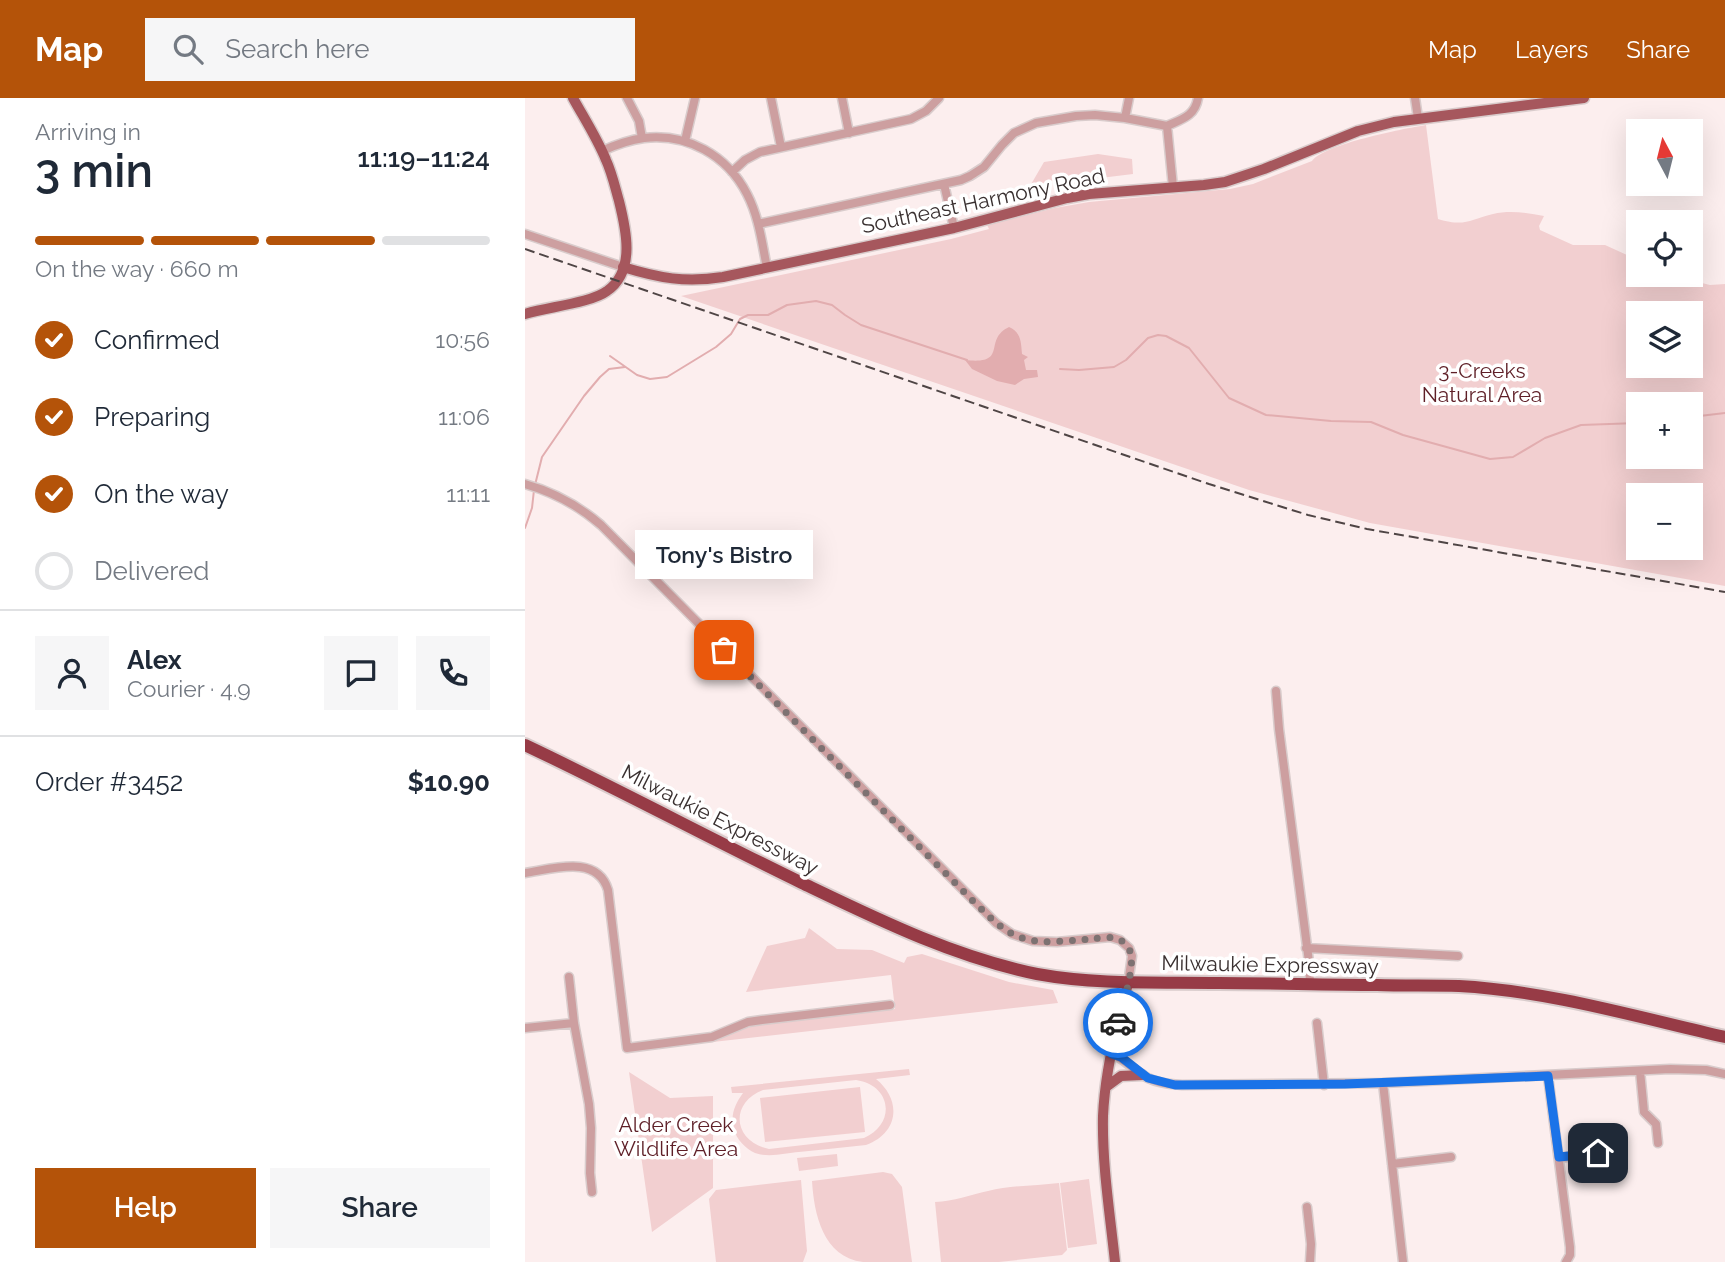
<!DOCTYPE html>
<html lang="en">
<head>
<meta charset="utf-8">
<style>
  :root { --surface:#fff; --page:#f6f6f7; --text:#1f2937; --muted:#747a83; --line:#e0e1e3; --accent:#b45309 }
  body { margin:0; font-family:Raleway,sans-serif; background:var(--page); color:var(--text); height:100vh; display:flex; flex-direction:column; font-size:26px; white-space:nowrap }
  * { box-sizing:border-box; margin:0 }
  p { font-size:23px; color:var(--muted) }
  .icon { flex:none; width:38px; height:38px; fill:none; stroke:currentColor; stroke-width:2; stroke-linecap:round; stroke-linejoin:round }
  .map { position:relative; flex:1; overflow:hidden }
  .panel { display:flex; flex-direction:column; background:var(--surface); width:525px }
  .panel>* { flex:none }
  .needle { width:46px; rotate:353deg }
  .buttons { position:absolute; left:1101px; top:21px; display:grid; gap:14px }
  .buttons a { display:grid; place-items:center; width:77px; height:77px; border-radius:0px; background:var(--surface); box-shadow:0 7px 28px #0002; font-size:35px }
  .pin { position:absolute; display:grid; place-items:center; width:60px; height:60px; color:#fff; margin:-30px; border-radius:14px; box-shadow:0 4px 10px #0006 }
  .courier { position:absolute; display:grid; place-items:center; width:70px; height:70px; margin:-35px; border:5px solid #1a73e8; border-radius:50%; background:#fff; color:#222; box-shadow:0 2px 9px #0007 }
  .bubble { position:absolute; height:49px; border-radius:0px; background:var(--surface); box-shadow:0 7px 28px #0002; font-size:23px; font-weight:600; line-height:49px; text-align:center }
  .headline em { font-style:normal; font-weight:600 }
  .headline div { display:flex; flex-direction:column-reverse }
  .headline { display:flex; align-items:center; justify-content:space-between; height:119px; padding:0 35px }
  h1 { font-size:46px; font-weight:600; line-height:52px }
  .bar { display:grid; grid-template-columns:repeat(4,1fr); gap:10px 7px; align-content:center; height:84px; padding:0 35px }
  .bar i { height:9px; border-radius:5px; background:var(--line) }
  .bar .on { background:var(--accent) }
  .bar p { grid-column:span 4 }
  .line { display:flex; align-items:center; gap:18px; padding:0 35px; border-top:2px solid var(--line) }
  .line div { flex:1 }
  .round { display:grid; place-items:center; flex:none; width:74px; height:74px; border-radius:0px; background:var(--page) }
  ol { padding:0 35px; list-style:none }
  li { display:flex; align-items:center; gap:21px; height:77px }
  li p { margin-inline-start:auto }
  li .icon { padding:7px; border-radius:50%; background:var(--accent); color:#fff; stroke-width:4 }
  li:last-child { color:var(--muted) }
  li i { width:38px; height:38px; border:4px solid var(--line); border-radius:50% }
  .action { display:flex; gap:14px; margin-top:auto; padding:14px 35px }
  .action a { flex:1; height:80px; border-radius:0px; background:var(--accent); color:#fff; font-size:28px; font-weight:600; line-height:80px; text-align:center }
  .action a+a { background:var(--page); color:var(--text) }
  header { display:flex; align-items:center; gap:42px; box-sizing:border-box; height:98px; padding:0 35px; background:var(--accent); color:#fff }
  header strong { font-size:33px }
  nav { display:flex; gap:38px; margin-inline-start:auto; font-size:24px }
  .search { width:490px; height:63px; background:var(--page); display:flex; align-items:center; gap:18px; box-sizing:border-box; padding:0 24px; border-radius:0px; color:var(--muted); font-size:26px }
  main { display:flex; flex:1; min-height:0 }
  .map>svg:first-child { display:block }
</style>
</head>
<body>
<header>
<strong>Map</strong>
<div class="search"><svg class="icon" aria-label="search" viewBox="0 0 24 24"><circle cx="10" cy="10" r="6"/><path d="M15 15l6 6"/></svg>Search here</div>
<nav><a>Map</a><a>Layers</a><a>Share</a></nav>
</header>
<main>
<section class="panel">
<div class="headline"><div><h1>3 min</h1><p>Arriving in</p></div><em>11:19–11:24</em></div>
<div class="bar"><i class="on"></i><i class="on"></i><i class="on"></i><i></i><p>On the way · 660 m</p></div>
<ol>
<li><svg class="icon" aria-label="check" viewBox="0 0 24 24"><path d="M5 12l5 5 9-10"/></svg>Confirmed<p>10:56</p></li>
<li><svg class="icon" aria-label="check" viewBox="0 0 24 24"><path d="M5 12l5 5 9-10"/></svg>Preparing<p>11:06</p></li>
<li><svg class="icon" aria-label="check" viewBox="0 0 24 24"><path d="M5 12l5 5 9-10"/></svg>On the way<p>11:11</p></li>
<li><i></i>Delivered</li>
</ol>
<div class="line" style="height:126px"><a class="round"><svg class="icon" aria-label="person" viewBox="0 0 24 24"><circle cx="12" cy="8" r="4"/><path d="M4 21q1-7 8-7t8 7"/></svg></a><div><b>Alex</b><p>Courier · 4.9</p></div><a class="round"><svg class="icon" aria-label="chat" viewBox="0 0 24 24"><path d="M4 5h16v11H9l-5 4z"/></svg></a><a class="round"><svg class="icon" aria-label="phone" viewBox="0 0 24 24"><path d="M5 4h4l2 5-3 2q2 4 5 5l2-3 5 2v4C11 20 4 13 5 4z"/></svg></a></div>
<div class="line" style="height:91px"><div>Order #3452</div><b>$10.90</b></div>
<div class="action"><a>Help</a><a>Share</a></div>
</section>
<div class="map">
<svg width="1200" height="1164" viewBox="0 0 1200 1164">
  <rect width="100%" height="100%" fill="#fceeee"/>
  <path fill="#f2cfd0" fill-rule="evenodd" d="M901,27L913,121C940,129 944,122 968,116C985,112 1003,115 1019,118L1014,128L1015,132L1048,147H1080L1113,162V177H1145L1185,187L1200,186V488L845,425L724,392L156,198L426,141L464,131L462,127L530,110L564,104L705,91L728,86L787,63C800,46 877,31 901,27ZM1113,215H1166V268H1113ZM1113,306H1166V359H1113ZM1113,397H1166V450H1113Z
    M573,56L607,61L608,76L551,83L535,81L505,88L519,64Z
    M284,830L312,851L347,852L379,865L382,859L397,856L484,884L528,892L533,905L179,945C198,940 215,931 234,926L370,911L366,877L221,894L242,848L280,840Z
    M384,971L385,977L351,981C377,1002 374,1035 341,1047C319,1049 297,1052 274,1054C261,1055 244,1060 230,1055C221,1051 211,1041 209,1031C205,1017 210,1006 218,995H207L206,989ZM331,982C366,987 372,1025 339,1040L244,1051C208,1044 204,1005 238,992Z
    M104,974L145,1000L188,998V1090L127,1134Z
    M335,989L340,1034L240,1044L235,1000Z
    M312,1056L313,1068L274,1073L272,1060Z
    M358,1074L367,1076L377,1089L387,1164C371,1164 354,1164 338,1164C298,1159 289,1116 287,1083Z
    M564,1081L572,1146L543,1150L535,1085Z
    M276,1082L282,1153L278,1164H191L184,1101L191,1092Z
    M534,1085L542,1152L537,1157L474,1164H416L410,1104C429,1103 445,1097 463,1093C486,1087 511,1088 534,1085Z"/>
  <path fill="#e2adaf" d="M484,229C496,234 496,244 497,256L503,259L499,262L501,272H512L513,279L499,281L490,287L472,283L447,271L440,262C485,267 457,242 484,229Z"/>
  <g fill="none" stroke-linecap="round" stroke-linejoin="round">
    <path stroke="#e2adaf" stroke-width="2" d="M85,258L112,277L125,281L142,279L191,249L206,236L215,221L223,217H243L262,207L291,203L307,207L320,217L336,227L442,262
      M535,271L554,272L589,269L601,262L623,240L633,237L641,238L664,250L704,300L741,317L806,323L846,324L878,337L965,361L988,359L1020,340L1056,327L1113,325
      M1166,319L1200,315
      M10,387L17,359L59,298L75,279L84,271L100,269
      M0,430L7,410L9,392"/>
    <defs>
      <path id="minor" d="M102,0L114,23L117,40
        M246,0L256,49
        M317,0L324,35
        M890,0L893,20
        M600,20L604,0
        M642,28L648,89
        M642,28C657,21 670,18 673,0
        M160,43L170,0
        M77,53C90,47 104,42 119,40C162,35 202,57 222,96C234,119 237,145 242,170
        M207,74L220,62L235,54L386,21L401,13L414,0
        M419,86L429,130
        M233,126L436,82L445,78L459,69L477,47L489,35L511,25L551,18L570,17L600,20L642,28
        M0,136L98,169
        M0,386C29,394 54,408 76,427L471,825L487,836L508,843L532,844L585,839L595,842L604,850L607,858L603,886
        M751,593L754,631L784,864L785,886
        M0,775C28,771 72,756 83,792L102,950L187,939L223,924L237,922L365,907
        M781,850L933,858
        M44,879L49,925L64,1006L66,1030L65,1075L67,1094
        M792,925L799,987
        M0,930L49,925
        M587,956C598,960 605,968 614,975C627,984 641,986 657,987L858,985L1145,971L1181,972L1200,976
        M1115,973L1119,1014L1131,1026L1133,1045
        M1023,978L1045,1149V1157L1041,1164
        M858,985L878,1164
        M1034,1060L1073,1055L1078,1057L1079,1070
        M867,1066L926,1059
        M782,1109L786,1146L785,1164"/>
      <path id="major" d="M98,169C134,180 160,185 198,179L429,130L542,100L564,96L679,87L700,84L739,71L833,33L869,24L1059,0
        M0,216C22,209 66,205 82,193C111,173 101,131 94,103C90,89 87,75 81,62C72,40 59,20 48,0
        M581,989L596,978L617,977
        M590,1164C585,1116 577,1067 578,1018C580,974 591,928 603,886"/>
      <path id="highway" d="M0,647C93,691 184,740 277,785C352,821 429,859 512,876C572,887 633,884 694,885C747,885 799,887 852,887C879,888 907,887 934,888C1024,893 1112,919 1200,939"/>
    </defs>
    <use href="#minor" stroke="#d9cccc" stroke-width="11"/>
    <use href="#major" stroke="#d9cccc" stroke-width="13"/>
    <use href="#highway" stroke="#d9cccc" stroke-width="16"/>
    <use href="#minor" stroke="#cd9fa0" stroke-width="8"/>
    <use href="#major" stroke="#a6575d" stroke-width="10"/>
    <use href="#highway" stroke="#973b46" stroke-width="12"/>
    <path stroke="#4f4545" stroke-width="2" stroke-dasharray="10 5" stroke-linecap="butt" d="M0,151L684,386L783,417L842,431L1200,494"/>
  </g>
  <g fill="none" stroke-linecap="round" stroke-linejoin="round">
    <path stroke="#7d7272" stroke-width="7" stroke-dasharray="0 12.6" d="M199,552L450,805C465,819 478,834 497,840C519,847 544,842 567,841C575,840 585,838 593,841C600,844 605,850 606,857C609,873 597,908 593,925"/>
    <path stroke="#1a73e8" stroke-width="9" d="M593,925L587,956L596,959L623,980L650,987L820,986L1023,978L1034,1059L1073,1055"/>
  </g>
  <g text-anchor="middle" stroke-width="7" stroke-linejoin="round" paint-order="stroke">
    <g font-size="21" fill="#393030" stroke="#fff">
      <text transform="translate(458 103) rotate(-12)" y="7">Southeast Harmony Road</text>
      <text transform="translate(195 722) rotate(27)" y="7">Milwaukie Expressway</text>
      <text transform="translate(745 867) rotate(1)" y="7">Milwaukie Expressway</text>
    </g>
    <g font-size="21" fill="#5e1f27" stroke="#fff">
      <text x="957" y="280">3-Creeks<tspan x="957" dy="24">Natural Area</tspan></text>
      <text x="151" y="1034">Alder Creek<tspan x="151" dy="24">Wildlife Area</tspan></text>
    </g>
  </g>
</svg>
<div class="buttons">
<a><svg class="needle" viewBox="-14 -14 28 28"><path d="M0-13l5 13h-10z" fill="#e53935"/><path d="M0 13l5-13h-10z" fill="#747a83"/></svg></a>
<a><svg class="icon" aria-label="locate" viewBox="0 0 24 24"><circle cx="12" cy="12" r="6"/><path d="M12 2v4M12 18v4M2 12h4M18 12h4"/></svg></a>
<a><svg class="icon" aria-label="layers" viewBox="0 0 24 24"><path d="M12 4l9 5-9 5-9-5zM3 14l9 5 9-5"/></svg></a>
<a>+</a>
<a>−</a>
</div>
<div class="pin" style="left:199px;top:552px;background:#ea580c"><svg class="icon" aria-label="bag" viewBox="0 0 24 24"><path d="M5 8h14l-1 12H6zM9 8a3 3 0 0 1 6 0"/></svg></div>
<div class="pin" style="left:1073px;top:1055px;background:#1f2937"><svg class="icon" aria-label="home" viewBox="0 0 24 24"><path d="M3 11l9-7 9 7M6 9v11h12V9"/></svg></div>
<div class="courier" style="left:593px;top:925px"><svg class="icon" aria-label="car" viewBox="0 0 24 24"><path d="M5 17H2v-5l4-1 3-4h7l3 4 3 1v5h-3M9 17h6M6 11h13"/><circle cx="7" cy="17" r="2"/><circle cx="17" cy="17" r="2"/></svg></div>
<div class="bubble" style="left:110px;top:432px;width:178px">Tony's Bistro</div>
</div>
</main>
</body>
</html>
